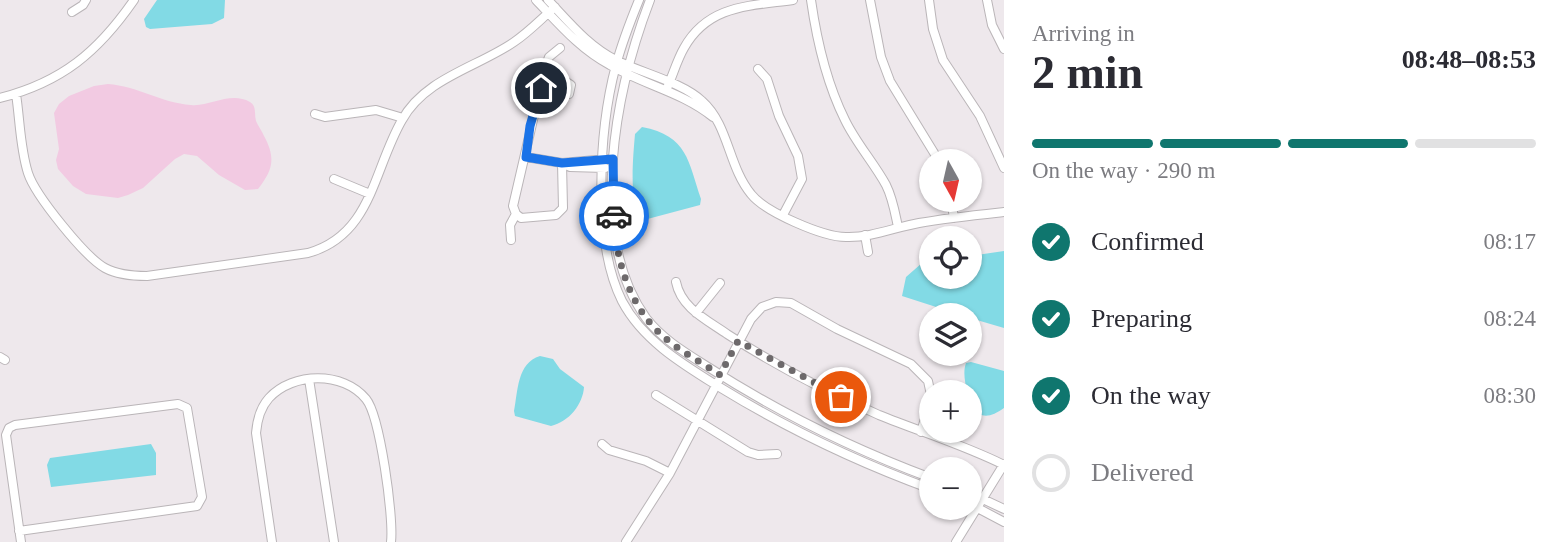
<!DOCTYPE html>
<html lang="en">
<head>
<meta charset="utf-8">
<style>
  :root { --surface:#fff; --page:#f2f2f3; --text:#2b2b33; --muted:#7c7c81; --line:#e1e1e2; --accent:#0f766e }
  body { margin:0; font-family:Georgia,serif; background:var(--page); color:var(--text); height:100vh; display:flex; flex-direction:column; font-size:26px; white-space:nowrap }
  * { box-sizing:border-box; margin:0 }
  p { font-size:23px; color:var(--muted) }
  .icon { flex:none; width:38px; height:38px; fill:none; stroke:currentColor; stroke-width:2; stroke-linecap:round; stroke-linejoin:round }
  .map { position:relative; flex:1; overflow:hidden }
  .panel { display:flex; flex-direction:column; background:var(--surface); width:560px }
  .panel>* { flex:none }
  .needle { width:46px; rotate:172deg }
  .fabs { position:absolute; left:919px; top:149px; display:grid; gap:14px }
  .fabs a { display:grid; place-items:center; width:63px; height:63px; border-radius:50%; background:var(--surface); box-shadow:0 2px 5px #0004; font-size:35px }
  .pin { position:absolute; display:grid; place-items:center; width:60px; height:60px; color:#fff; margin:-30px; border:4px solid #fff; border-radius:50%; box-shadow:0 2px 7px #0007 }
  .courier { position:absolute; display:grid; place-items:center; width:70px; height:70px; margin:-35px; border:5px solid #1a73e8; border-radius:50%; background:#fff; color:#222; box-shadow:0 2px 9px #0007 }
  .overview em { font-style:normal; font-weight:700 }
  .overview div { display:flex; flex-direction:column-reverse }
  .overview { display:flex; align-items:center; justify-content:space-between; height:119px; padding:0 28px }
  h1 { font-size:46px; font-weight:700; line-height:52px }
  .bar { display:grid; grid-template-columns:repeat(4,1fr); gap:10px 7px; align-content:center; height:84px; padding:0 28px }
  .bar i { height:9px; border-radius:5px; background:var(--line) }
  .bar .on { background:var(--accent) }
  .bar p { grid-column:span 4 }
  ol { padding:0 28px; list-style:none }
  li { display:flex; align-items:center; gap:21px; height:77px }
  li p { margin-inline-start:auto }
  li .icon { padding:7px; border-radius:50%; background:var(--accent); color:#fff; stroke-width:4 }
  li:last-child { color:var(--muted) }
  li i { width:38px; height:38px; border:4px solid var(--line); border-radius:50% }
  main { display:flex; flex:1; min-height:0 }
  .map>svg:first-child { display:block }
</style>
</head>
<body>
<main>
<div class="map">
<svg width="1004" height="542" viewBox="0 0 1004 542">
  <rect width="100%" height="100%" fill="#eee8ec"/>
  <path fill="#f2cae2" d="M108,84C137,86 162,103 191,105C210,107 230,91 250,102C257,106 254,114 256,121C258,126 262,131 264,136C276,158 273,170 258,189L245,190L219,175L197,156L184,154L175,159L143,188L128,195L118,198L86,194L73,186L58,169L56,160L59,149L54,113L59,104L69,96L94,86Z"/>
  <path fill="#82dae5" d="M157,0H225L224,18L212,24L150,29L146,27L144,19Z
    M642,127C688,136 688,161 701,199L700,205L640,221C629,200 633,158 635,134Z
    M1004,251V328L970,318V315H961L902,296L906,277L922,263L931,262V276H970V256Z
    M540,356L553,359L560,369L584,387C583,404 569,422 551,426L515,416L514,411C518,391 517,363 540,356Z
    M971,362L1004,371V408C991,417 983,419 971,409C969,395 961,377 966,363Z
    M151,444L156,453V475L51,487L47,465L50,458Z"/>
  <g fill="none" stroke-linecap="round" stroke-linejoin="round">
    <defs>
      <path id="minor" d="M536,0C559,24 580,49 610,65C644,85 682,92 713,117
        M548,0C569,22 588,46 616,60C641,73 682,82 702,101C729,125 728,166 751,194C765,212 823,237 846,237C870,238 896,227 919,223C947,218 976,215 1004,212
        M639,0C630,22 622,43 616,65C599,129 592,241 622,301C643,341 684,365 721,388C788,429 857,462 931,489
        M650,0C616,89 586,234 646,318C662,339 686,353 708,367C778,412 853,449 931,478
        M811,0C817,42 826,82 845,120C856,143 874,163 886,185C893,199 895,213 898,227
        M870,0L881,57L890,81L939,161
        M929,0L933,29L943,60L980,116L1004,168
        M987,0L992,25L1004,49
        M72,12L83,5L86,0
        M560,48L549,57L545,68L513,206L516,214L521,218L556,215L563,208L562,163
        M758,69L767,79L779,116L798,156L802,179L783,215
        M541,88L569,94L571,85L545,68
        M667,88C673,75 677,60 684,48C708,5 749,6 793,0
        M16,94C20,120 20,148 28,173C35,195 85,257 105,268C118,275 133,276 147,276L308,253C372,235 373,170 402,120C425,78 478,67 514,42C529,32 542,18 555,7
        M0,98C62,82 98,52 134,0
        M315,114L325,117L376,110L403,118
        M526,157L562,163L570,167L605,168
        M562,163L607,159
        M334,179L370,194
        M951,200L954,218
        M865,235L868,252
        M511,240L510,225L516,214
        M676,282C681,308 707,320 727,334C775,365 827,392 879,415C921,432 964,445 1004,465
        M696,313L720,283
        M0,357L5,360
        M309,379L334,542
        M656,395L748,452L758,455L777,454
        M921,432L931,399
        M602,444L609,450L646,461L670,473
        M970,493L1004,509
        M970,504L1004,522
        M19,531L197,506L202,497L187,408L178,404L15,425L9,428L6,435L21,542
        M272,542L256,433C257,421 260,408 269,398C293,372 343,371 366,399C380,416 394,518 391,542
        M626,542L670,473L751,319L762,307L776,302L791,303L837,329L911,364L928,381L931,395
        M956,542L1004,464"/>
    </defs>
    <use href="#minor" stroke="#bab5b8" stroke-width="10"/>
    <use href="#minor" stroke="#fff" stroke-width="8"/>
  </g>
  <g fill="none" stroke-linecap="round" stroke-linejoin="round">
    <path stroke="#6d696b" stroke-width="7" stroke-dasharray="0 12.6" d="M614,216C616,264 631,312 670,342C685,354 704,364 720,375L738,341L841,397"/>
    <path stroke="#1a73e8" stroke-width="9" d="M541,88L530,126L526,157L562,163L613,159L614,216"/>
  </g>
</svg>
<div class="fabs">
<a><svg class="needle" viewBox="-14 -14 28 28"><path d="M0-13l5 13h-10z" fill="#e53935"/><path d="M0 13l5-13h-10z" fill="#7c7c81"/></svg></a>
<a><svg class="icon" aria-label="locate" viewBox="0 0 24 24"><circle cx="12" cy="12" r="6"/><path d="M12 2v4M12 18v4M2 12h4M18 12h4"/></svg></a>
<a><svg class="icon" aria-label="layers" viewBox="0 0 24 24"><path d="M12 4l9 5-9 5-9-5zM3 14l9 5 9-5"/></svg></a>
<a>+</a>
<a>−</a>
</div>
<div class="pin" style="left:841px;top:397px;background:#ea580c"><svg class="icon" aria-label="bag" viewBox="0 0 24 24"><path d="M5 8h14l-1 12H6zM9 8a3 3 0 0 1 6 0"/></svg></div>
<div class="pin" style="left:541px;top:88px;background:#1f2937"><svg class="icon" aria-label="home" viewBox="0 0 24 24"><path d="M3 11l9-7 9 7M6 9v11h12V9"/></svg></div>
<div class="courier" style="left:614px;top:216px"><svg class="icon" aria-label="car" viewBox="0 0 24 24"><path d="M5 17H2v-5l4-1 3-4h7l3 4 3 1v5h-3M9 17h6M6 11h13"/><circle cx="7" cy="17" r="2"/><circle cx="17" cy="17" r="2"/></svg></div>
</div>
<section class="panel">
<div class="overview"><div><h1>2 min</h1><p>Arriving in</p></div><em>08:48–08:53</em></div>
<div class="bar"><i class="on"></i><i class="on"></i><i class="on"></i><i></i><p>On the way · 290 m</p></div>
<ol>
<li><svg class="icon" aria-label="check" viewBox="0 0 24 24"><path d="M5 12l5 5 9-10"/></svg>Confirmed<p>08:17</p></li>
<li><svg class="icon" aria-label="check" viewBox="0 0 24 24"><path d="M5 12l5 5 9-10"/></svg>Preparing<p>08:24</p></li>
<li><svg class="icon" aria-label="check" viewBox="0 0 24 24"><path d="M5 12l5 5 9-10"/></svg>On the way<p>08:30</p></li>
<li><i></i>Delivered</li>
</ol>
</section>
</main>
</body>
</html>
